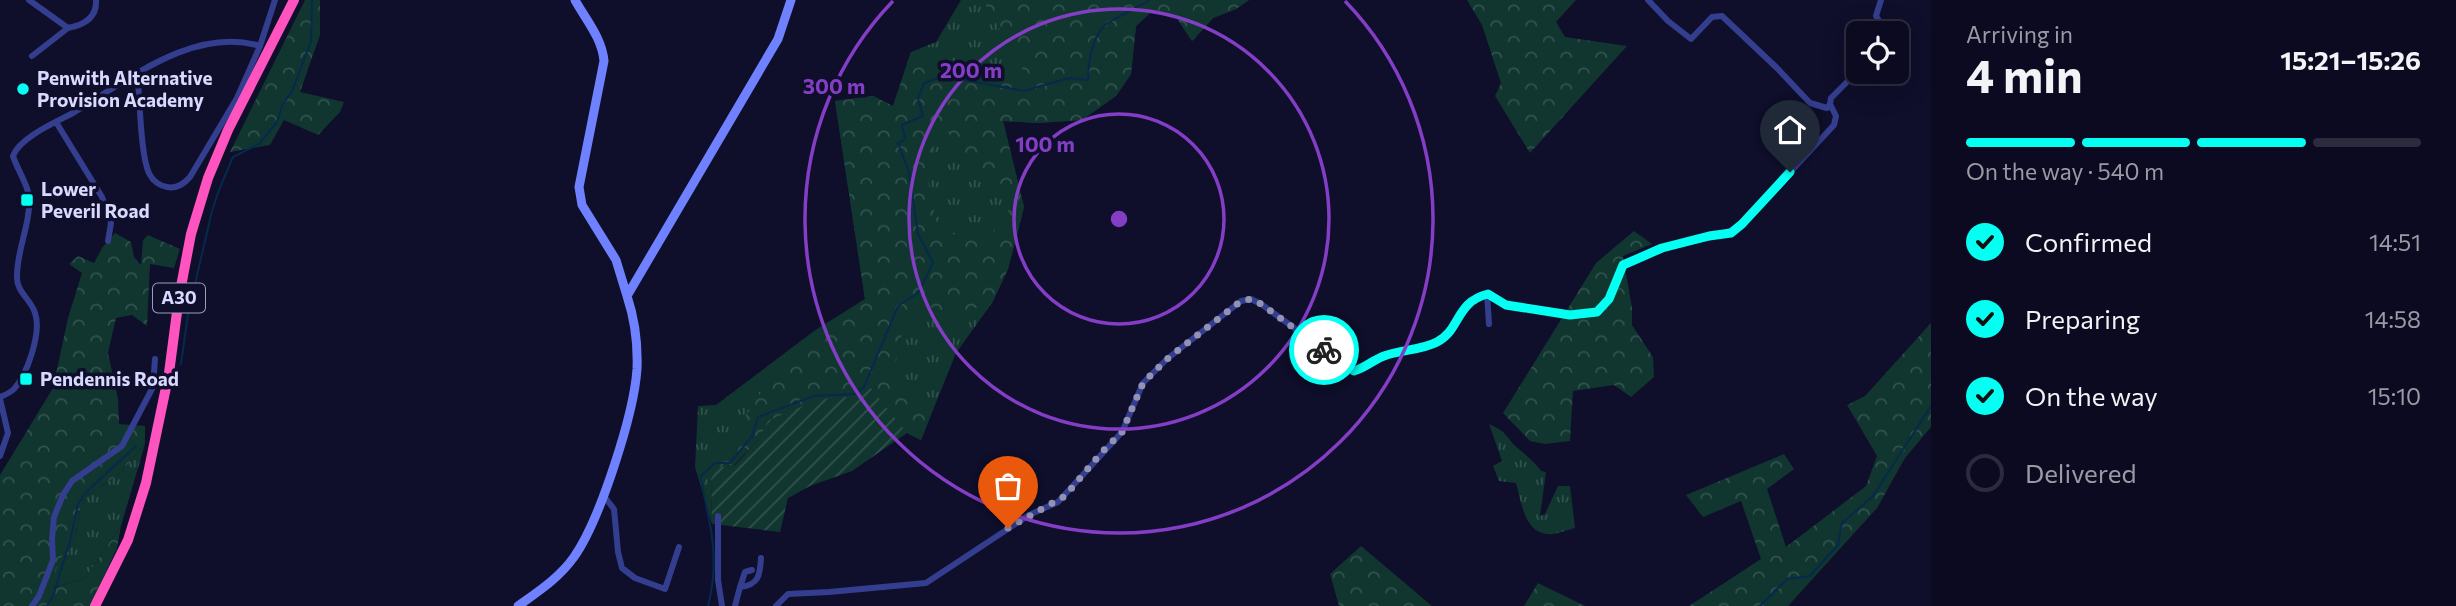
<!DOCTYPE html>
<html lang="en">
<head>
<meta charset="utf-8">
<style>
  :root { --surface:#0b0a20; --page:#141329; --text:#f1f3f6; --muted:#9a9aa5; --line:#2b2b3e; --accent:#04fff3 }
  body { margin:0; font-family:Commissioner,sans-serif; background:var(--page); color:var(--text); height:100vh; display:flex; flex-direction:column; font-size:26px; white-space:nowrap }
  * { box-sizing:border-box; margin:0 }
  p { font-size:23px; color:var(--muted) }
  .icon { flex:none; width:38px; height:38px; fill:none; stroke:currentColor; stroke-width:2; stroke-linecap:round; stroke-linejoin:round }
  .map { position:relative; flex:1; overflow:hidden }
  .side { display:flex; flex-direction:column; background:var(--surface); width:525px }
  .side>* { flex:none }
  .tools { position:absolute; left:1846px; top:21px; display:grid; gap:14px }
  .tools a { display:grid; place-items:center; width:63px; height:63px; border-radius:10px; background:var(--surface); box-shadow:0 7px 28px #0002,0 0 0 2px var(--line); font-size:35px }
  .pin { position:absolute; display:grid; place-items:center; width:60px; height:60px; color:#fff; margin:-72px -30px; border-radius:50% 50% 50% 0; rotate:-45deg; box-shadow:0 0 7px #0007 }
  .pin .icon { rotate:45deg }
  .courier { position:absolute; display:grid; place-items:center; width:70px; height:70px; margin:-35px; border:5px solid #04fff3; border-radius:50%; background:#fff; color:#222; box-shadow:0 2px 9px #0007 }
  .head em { font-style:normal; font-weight:700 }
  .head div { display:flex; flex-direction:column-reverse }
  .head { display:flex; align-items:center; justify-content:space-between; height:119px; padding:0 35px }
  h1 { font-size:46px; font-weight:700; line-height:52px }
  .bar { display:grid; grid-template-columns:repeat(4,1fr); gap:10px 7px; align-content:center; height:84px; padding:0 35px }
  .bar i { height:9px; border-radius:5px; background:var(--line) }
  .bar .active { background:var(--accent) }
  .bar p { grid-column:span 4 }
  ol { padding:0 35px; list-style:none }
  li { display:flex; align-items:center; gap:21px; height:77px }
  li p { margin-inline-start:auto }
  li .icon { padding:7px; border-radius:50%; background:var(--accent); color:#111; stroke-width:4 }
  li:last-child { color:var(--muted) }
  li i { width:38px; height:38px; border:4px solid var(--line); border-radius:50% }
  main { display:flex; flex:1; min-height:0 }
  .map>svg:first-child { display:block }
</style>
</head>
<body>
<main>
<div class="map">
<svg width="1931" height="606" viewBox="0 0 1931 606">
  <defs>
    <pattern id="grass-tufts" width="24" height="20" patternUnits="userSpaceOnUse" patternTransform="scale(1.75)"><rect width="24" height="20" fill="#10362f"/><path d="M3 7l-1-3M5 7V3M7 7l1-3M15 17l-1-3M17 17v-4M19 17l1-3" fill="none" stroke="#32524e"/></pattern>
    <pattern id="forest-crowns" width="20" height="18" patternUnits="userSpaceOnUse" patternTransform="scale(1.75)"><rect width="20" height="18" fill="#10362f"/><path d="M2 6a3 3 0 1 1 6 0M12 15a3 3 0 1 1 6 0" fill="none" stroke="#32524e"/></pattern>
    <pattern id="garden-furrows" width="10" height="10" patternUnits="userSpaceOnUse" patternTransform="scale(1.75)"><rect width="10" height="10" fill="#10362f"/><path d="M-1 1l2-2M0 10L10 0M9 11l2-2" fill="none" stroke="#32524e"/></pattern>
  </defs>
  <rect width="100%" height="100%" fill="#0f0e2b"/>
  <path fill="url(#grass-tufts)" d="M961,0H1249L1236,9L1213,18L1192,41L1176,17L1150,13L1136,26L1131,74L1116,96L1082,120L1038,123L1003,121L1024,207L1008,269L992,303L956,353L921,440L907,433L871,391L862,396L768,421L759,439L711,479L712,524L695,467L698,406L716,405L814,331L865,299L835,101L873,96L893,106L911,52L936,42Z
    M1489,424C1510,433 1505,438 1520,450C1528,457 1535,462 1541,471L1546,472L1540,516L1545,514L1558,486H1570L1575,528C1567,530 1555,535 1547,534C1524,532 1521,500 1516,483L1499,481L1493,466L1502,461Z
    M145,444L121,526L85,578L52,588L56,564L75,538L80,510L88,495L119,474Z"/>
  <path fill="url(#forest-crowns)" fill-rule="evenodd" d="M305,0H320V35L300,92L344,102L340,112L318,135L284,120L270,145L230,152Z
    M983,0H1249L1236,9L1213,18L1192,41L1176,17L1150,13L1136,26L1131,74L1116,96L1082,120L1038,123L1003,121L1024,207L1008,269L992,303L953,315L931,307L904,327L890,382L932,412L921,440L907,433L870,388L862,396L819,399L768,421L759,439L734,465L717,468L715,463L788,351L865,299L835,101L873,96L893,106L911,52L944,65L970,64L1026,76ZM942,123L971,162L1016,200L990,235L939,234L926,171Z
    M1467,0H1576L1556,22L1565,37L1627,46L1530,153L1495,96L1501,83L1482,25Z
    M1634,231L1652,244L1623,256L1632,308V325L1653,357L1654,377L1631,397L1614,385L1573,391L1570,441L1545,444L1530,441L1503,413L1596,263Z
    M115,233L131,242L134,257L141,265L143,240L148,235L180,249L174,268L150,264L147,326L132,315L116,318L108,353L118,399L119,424L145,426V444L119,474L88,495L80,510L75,538L56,565L53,588L85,578L121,526L117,548L90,606H0V475L53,388L68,318L82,273L69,264L78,256L94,263L102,248Z
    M1931,323V427L1905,458L1877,508L1788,606H1689L1761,559L1741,501L1703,517L1686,495L1784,454L1794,469L1767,489L1786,547L1866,486L1877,456L1847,405L1865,396Z
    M1361,546L1432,606H1339L1330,574Z
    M1538,583L1585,606H1524Z"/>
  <path fill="url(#garden-furrows)" d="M870,387L907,433L852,471L810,486L788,498L780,532L712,524L711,479L717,468L735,465L759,439L768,421L819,399L861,396Z"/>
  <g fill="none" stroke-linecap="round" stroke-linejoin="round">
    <path stroke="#052a4d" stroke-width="2" d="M181,364L188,314L212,211L219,190L233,157L259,144L277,122L282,106L293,89L311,41L312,0
      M47,606L53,596L70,541L78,504L86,492L136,446
      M708,606C715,580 715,551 710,524C707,508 703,493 701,476L715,463H730L752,436L758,417L814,396L855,394L864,387L898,306L918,293L933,263L918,234L909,172L898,143L905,139L902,125L923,116L918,99L924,83L944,76L1024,91L1069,78L1088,80C1088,63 1092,38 1104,26C1110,20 1139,7 1149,0
      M1760,606L1787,579L1810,576L1838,545L1842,523L1873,496L1931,406"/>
    <path stroke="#343e8e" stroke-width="6" d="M29,0L68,28
      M1648,0L1668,21L1691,39L1712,17L1722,16L1777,68L1810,103L1827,108L1830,104
      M1881,0L1876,16L1885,30L1884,33
      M32,56L68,28C85,25 97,17 96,0
      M137,72C140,94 140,158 150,175C153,181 160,186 167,187C177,189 184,184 190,177L237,98L260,46L275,0
      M56,122L102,197L111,223L108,241
      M1487,294L1489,324
      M0,397C5,395 10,393 14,389C27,375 42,332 35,313C31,299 16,292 17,276C17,248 31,224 29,196C27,183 17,169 13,156C19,138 56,122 73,113C127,81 193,26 260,46
      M0,399L8,433L0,456
      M603,495L614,509L618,552L622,568L635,578L665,589L679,547
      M718,516V580L722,606
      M740,587L745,572L752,570
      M32,606L39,596L53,560L52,539L54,517L63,495L72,481L122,446L153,387L155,359
      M735,606L740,587C759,585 760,575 761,558
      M776,606L788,594L829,592L926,583L1029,515L1058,502L1122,432L1143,383L1167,359L1241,301L1251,299L1261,304L1354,371C1365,368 1373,360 1384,356C1400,350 1421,350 1437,342C1460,331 1455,302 1487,294L1506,305L1570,315L1597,312L1609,299L1623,265C1637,259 1650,252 1664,248C1687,241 1724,238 1742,224L1834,125L1836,116L1830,104L1831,98L1858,71"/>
    <path stroke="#6f81ff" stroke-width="9" d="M575,0C586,20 602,38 604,61L579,187L582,205L616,260L627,296
      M518,606C539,591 559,578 574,557C600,520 634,414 637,369C638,343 635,320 627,296L778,39L791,0"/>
    <path stroke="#ff53bf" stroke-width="10" d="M95,606L128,540L146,483L169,373L179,297L191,234L208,178L228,130L294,0"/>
  </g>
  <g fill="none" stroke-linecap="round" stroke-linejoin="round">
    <path stroke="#9292b5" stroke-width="7" stroke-dasharray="0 12.6" d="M1008,528L1065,496L1101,453L1122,432L1143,383L1167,359L1241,301L1251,299L1261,304L1324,350"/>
    <path stroke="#04fff3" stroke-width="9" d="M1324,350L1354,371C1365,368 1373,360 1384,356C1400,350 1422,350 1437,342C1461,330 1455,302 1488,294L1506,305L1570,315L1597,312L1609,299L1623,265L1662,248L1709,236L1731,233L1742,224L1790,172"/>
  </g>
  <g fill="none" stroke="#843dc5" stroke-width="3.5">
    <circle cx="1119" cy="219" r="105"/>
    <circle cx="1119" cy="219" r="210"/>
    <path d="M1345 1A314 314 0 1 1 893 1"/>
  </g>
  <g fill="#04fff3" stroke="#0f0e2b" stroke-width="2.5">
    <circle cx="23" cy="89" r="7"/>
    <rect x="20" y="193" width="14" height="14" rx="3.5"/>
    <rect x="19" y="372" width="14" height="14" rx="3.5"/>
  </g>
  <g text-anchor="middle" stroke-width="7" stroke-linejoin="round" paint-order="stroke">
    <rect fill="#0f0e2b" stroke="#9c9cbf" stroke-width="2" x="153" y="283.5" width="52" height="29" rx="5"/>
    <g font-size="18" font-weight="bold" fill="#d8d9ff">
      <text x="179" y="304">A30</text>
    </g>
    <g font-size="19" font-weight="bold" fill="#d8d9ff" stroke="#0f0e2b" text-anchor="start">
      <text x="37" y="85">Penwith Alternative<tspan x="37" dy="22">Provision Academy</tspan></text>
      <text x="41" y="196">Lower<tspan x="41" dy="22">Peveril Road</tspan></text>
      <text x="40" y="386">Pendennis Road</text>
    </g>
  </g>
  <circle cx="1119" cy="219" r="10" fill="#843dc5" stroke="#0f0e2b" stroke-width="3.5"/>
  <g font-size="21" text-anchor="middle" font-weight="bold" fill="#843dc5" stroke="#0f0e2b" stroke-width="7" stroke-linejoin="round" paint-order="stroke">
    <text x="971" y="78">200 m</text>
    <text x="834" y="94">300 m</text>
    <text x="1045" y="152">100 m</text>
  </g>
</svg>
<div class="tools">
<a><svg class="icon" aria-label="locate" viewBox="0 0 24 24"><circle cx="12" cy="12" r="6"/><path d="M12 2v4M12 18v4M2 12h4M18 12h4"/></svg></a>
</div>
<div class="pin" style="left:1008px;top:528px;background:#ea580c"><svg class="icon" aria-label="bag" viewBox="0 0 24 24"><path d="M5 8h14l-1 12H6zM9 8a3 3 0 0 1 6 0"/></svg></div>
<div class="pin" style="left:1790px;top:172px;background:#1f2937"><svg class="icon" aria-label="home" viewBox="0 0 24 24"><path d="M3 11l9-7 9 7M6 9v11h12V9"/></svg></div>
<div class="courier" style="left:1324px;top:350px"><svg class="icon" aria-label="bike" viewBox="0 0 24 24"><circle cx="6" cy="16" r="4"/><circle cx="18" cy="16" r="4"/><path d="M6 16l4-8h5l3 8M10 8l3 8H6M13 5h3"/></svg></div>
</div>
<section class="side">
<div class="head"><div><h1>4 min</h1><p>Arriving in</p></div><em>15:21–15:26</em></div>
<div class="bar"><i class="active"></i><i class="active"></i><i class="active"></i><i></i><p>On the way · 540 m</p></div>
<ol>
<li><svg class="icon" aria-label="check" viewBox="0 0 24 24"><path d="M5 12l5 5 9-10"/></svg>Confirmed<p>14:51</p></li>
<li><svg class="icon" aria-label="check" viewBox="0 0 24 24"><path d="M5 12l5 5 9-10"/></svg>Preparing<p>14:58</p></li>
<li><svg class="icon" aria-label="check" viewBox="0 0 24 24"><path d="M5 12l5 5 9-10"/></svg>On the way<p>15:10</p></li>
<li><i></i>Delivered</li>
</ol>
</section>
</main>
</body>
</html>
